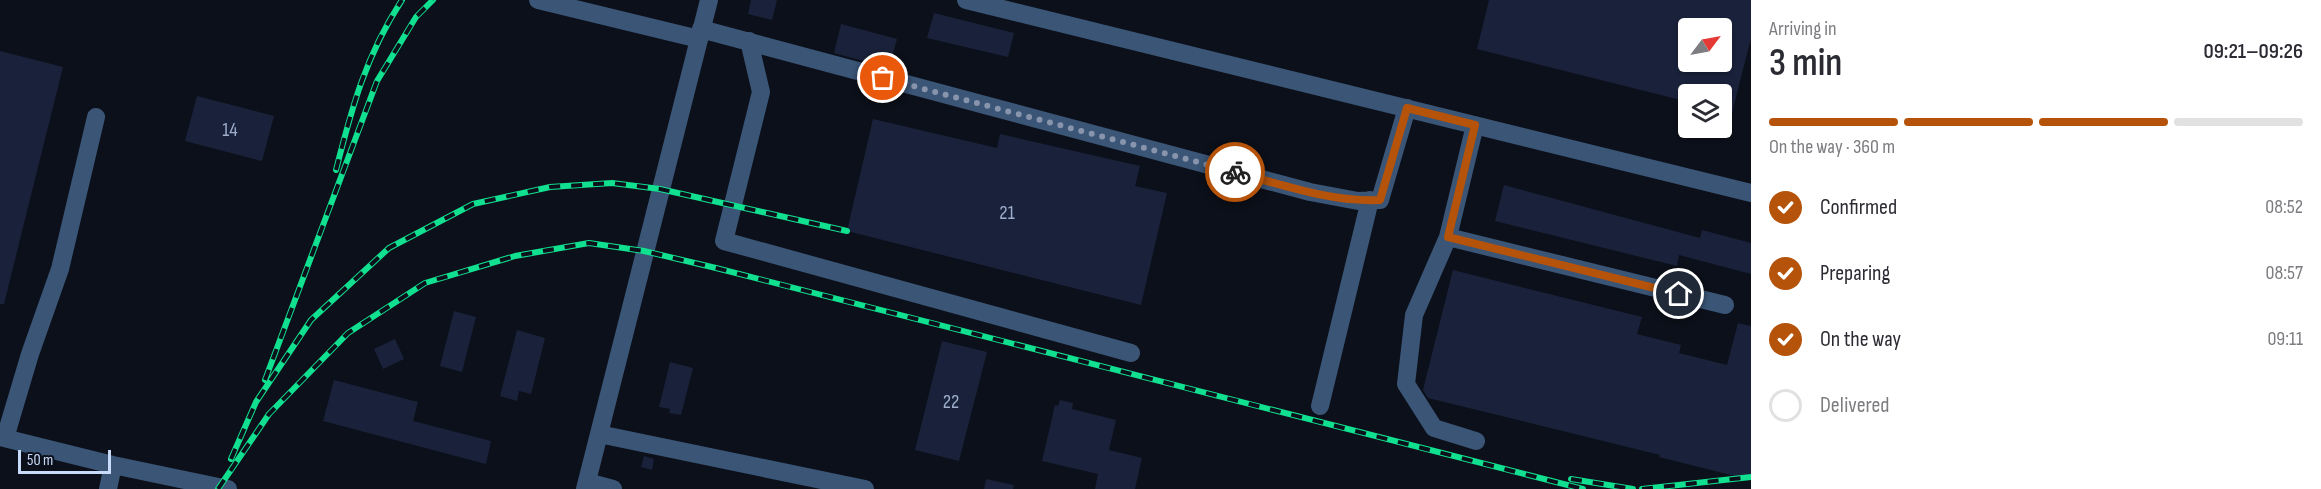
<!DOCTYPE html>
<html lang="en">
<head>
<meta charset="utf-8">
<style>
  :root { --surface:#fff; --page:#f7f7f7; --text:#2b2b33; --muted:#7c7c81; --line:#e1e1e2; --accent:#b45309 }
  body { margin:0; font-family:"Sofia Sans Condensed",sans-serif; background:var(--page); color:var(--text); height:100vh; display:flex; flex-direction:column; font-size:22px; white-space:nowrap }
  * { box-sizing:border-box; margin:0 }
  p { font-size:20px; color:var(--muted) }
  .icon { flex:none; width:33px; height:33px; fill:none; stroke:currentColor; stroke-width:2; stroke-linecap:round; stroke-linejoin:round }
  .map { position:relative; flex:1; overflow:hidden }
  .side { display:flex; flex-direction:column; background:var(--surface); width:570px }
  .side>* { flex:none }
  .needle { width:39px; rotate:58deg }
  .buttons { position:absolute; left:1678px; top:18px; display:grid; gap:12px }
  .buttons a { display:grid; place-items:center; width:54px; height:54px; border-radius:6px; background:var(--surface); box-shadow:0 2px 4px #0004; font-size:30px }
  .scale { position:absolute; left:18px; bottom:15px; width:93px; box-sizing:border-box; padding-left:6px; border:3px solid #c9dbfb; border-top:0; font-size:16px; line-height:21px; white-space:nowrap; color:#c9dbfb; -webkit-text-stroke:4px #0c101a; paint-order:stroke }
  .pin { position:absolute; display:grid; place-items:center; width:51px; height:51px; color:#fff; margin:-26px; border:3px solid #fff; border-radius:50%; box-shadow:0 2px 6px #0007 }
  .courier { position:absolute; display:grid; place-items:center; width:60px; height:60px; margin:-30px; border:4px solid #b45309; border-radius:50%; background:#fff; color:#222; box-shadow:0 2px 8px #0007 }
  .headline em { font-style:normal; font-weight:600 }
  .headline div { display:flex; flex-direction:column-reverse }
  .headline { display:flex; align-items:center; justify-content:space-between; height:102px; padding:0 18px }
  h1 { font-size:39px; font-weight:600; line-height:45px }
  .bar { display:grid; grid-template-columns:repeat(4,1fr); gap:9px 6px; align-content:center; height:72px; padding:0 18px }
  .bar i { height:8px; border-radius:4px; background:var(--line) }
  .bar .selected { background:var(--accent) }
  .bar p { grid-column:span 4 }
  ol { padding:0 18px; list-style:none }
  li { display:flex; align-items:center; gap:18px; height:66px }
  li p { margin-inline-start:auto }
  li .icon { padding:6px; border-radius:50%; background:var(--accent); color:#fff; stroke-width:4 }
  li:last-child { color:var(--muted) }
  li i { width:33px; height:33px; border:3px solid var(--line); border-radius:50% }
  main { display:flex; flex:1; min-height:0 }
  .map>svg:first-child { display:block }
</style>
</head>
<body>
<main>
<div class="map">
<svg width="1751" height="489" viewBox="0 0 1751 489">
  <rect width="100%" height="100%" fill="#0c101a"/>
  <path fill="#19223a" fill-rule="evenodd" d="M751,0H777L772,20L748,14Z
    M1489,0H1751V38L1732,113L1722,110V94H1689V102L1477,49ZM1689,28H1722V62H1689Z
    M934,13L1014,33L1008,57L927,38Z
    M841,24L897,39L889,68L834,53Z
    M0,51L63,67L4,304H0Z
    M197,96L274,116L262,161L185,141Z
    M873,119L997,148L1000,134L1140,166L1135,186L1167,193L1141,305L847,231Z
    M1504,185L1700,238L1702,230L1751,243V274L1679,255L1677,266L1495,221Z
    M1453,270L1642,317L1637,334L1681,345L1679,353L1727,365L1738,323L1751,326V480L1659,457L1660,455L1428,398L1423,390Z
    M454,311L476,317L462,372L440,366Z
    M517,330L545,338L531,394L519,391L517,401L500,396Z
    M395,339L404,359L383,369L374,349Z
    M942,341L987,352L959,461L915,450Z
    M670,362L693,368L681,415L669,413L670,409L659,407Z
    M334,380L418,402L413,421L491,441L486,464L323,421Z
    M1060,400L1073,403L1072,409L1116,420L1109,450L1142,458L1135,489H1095L1098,474L1042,461L1055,405L1058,406Z
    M644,456L654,459L652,470L641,467Z
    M986,479L1014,485L1013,489H984Z"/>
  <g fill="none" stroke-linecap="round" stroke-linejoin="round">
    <path stroke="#3a5576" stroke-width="18" d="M538,0L699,39
      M966,0L1751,193
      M701,29L1310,192L1358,201L1380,200L1407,108
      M749,41L761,92L724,241L1131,353
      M1475,125L1448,237L1725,305
      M1448,237L1414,315L1406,384L1434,428L1476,441
      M1320,406L1370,200
      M599,434L865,489
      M0,437L113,465L228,489
      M5,438L30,354L60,269L96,117
      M587,482L613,489
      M108,489L113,465
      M585,489L709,0"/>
    <defs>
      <path id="rail" d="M336,170C352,107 366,55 402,0
        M265,380L377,81L416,17L433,0
        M231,459L256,402L311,320L389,248L473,204L550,187L612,183L660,189L847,231
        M1571,479L1633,489
        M218,489L269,414L348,333L425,283L515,256L589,243L644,251L716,268L1583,489
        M1642,489L1751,477"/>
    </defs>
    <use href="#rail" stroke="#10e090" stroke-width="6"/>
    <use href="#rail" stroke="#0c101a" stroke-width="4" stroke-dasharray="11" stroke-linecap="butt"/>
  </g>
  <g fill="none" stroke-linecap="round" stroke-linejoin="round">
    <path stroke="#8794ac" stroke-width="6" stroke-dasharray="0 10.8" d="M883,78L1235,172"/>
    <path stroke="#b45309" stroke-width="8" d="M1235,172C1282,185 1331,202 1380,200L1407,108L1475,125L1448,237L1679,294"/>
  </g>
  <g text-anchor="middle" stroke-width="4.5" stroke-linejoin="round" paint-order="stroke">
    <g font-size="20" fill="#9dadcb">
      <text x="230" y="136">14</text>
      <text x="1007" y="219">21</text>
      <text x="951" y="408">22</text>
    </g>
  </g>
</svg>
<div class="buttons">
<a><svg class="needle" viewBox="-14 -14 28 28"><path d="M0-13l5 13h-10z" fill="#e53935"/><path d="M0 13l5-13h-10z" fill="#7c7c81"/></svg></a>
<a><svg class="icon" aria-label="layers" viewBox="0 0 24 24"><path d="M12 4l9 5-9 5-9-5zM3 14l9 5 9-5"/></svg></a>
</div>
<div class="scale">50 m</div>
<div class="pin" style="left:883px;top:78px;background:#ea580c"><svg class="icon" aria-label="bag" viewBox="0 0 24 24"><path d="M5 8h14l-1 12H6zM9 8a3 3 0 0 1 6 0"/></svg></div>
<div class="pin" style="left:1679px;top:294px;background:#1f2937"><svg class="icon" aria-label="home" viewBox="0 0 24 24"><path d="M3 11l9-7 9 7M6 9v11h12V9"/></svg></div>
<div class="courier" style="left:1235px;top:172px"><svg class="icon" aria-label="bike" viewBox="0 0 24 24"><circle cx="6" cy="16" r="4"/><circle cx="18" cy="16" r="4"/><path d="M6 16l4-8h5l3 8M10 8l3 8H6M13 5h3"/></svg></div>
</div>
<section class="side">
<div class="headline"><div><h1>3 min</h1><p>Arriving in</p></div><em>09:21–09:26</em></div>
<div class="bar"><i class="selected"></i><i class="selected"></i><i class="selected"></i><i></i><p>On the way · 360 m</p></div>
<ol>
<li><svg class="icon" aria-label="check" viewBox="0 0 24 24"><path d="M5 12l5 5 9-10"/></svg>Confirmed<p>08:52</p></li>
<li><svg class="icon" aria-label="check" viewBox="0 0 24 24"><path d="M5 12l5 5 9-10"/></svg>Preparing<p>08:57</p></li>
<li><svg class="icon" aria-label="check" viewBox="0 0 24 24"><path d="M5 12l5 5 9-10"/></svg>On the way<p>09:11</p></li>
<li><i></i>Delivered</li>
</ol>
</section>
</main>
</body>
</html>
